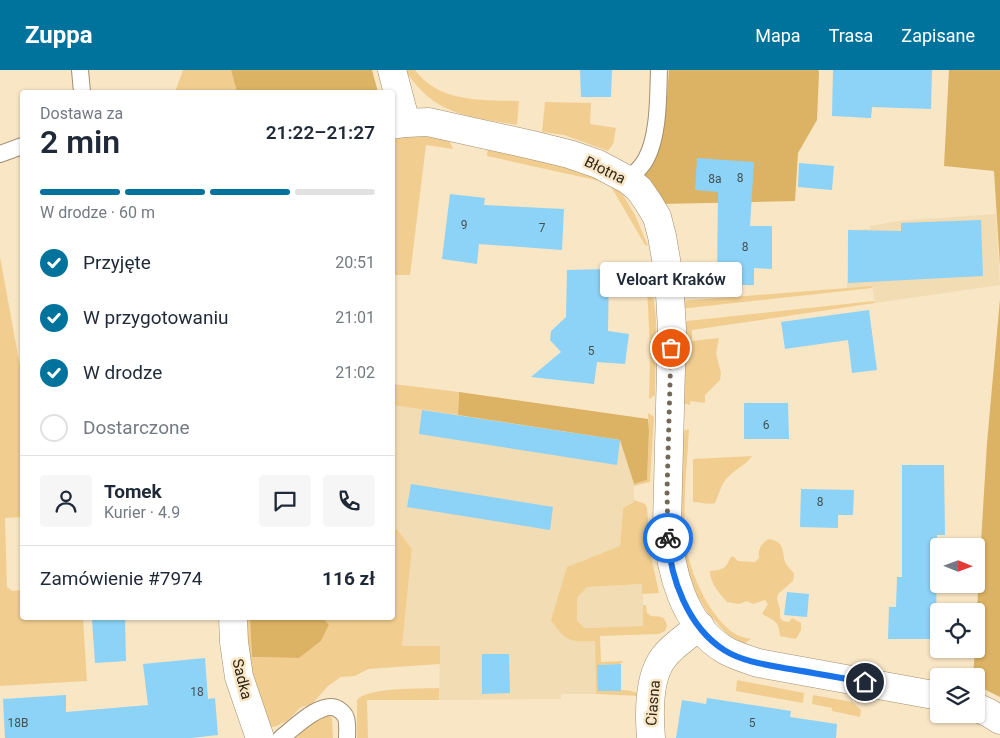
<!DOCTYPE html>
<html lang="pl">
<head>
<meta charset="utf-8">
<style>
  :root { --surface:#fff; --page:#f6f6f7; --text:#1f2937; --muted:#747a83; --line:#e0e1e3; --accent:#00739d }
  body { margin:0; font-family:Roboto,sans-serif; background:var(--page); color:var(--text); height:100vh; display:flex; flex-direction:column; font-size:19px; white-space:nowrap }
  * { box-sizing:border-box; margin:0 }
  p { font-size:16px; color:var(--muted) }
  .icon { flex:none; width:28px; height:28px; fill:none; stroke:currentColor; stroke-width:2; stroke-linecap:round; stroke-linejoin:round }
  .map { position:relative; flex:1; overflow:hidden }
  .details { position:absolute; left:20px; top:20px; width:375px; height:530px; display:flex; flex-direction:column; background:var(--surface); border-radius:5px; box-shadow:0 1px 4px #0004 }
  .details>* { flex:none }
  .needle { width:32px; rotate:91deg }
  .tools { position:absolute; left:930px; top:468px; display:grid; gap:10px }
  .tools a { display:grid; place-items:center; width:55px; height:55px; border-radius:5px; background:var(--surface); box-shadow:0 1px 4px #0004; font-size:25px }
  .pin { position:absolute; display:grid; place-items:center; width:42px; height:42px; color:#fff; margin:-21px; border:2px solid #fff; border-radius:50%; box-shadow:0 1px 5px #0007 }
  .courier { position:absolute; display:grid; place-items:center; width:50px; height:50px; margin:-25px; border:4px solid #1a73e8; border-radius:50%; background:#fff; color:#222; box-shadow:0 1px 6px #0007 }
  .bubble { position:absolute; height:35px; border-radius:5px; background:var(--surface); box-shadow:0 1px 4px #0004; font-size:16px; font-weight:600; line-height:35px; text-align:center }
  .summary em { font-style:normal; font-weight:600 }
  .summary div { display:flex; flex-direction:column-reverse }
  .summary { display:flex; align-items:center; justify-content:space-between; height:85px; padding:0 20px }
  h1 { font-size:32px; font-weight:600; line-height:38px }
  .bar { display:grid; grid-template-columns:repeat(4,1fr); gap:8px 5px; align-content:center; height:60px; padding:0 20px }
  .bar i { height:6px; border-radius:4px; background:var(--line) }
  .bar .active { background:var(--accent) }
  .bar p { grid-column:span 4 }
  .line { display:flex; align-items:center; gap:12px; padding:0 20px; border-top:1px solid var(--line) }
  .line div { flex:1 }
  .round { display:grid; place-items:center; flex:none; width:52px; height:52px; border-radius:5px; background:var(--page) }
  ol { padding:0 20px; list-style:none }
  li { display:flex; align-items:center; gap:15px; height:55px }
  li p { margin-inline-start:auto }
  li .icon { padding:5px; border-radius:50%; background:var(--accent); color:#fff; stroke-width:4 }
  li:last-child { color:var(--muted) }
  li i { width:28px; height:28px; border:2px solid var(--line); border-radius:50% }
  header { display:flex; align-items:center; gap:30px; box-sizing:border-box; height:70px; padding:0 25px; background:var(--accent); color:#fff }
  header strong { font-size:24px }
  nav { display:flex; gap:28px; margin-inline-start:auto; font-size:18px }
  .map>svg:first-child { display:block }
</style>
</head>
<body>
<header>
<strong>Zuppa</strong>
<nav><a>Mapa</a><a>Trasa</a><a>Zapisane</a></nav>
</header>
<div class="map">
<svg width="1000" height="668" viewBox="0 0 1000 668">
  <rect width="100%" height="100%" fill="#f9e6c5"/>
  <path fill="#f2dcb3" d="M996,144L1000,215L875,233L872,216L847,218L848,160L870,159V156L899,151Z
    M393,335L620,370L634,414V432L623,438L620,476L551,550L595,571L596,624H561V629L439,630L440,576H402L412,479L397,459H393Z
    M643,514V556L585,558L577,551V528L587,517Z"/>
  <path fill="#f1ce90" d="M183,0H231L237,22H175Z
    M405,0H415C439,33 482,30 519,31L517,55C467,46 435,46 405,0Z
    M545,32L591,33L590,54L616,58L613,74L608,81L564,65L542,62Z
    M422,63L448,68L453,79L426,75L410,205H393L392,66Z
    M488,76L525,85L607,110L623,125L635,145L648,176L645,175L609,113L487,86Z
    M0,187L22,307V447L5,448L7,517L12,521L22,520V548H83L87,611L0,616Z
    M645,197L650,199L656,249L655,325L649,329C651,285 649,241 645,197Z
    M872,216V218L688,238H684L681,231Z
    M874,231L875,233L692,260V271L719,268L716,283L721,303L720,310L705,325V333L690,331V335L682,333L683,254L687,251Z
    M393,314L459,322L458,345L393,335Z
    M648,343L654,347L650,412L634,416V414L647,410L649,360Z
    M689,359C687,397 682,436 686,474C689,502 711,551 737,565C741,567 747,568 751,569L744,574L727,564L707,542L690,514L680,484V362Z
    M752,386C745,396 735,399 727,408C721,415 719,424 715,433C707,435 701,432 693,432V389Z
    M634,430L645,434L647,438L651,486L659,523L642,524V514L587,517L577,528V551L585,558L643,556V535H646L647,543L651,546C660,547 665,545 667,556L665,561L659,564L600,566L601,592L623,591L620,594L597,595L599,621C610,621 632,617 641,626L596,624L595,571C570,572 566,572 551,550L567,497L620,476L623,438L634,432Z
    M393,459H397L412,479L402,576H440V594L368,599L355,606L341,607L328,616L311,635L301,637L287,651L274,657L267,656L255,631L242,548H250L252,587L299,588L321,571L329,555L323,548H392Z
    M769,469C787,472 781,484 786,494C788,497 792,500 794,504L793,511L778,524L777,529L780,539V548L783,551L789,552L792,548L801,553V560L796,569L780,566C779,550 774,551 762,544L768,534L765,530L753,534L747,531L739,534L727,532C719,523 710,513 710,501C722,500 726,499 730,488L733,486L738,491L755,492L759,488C758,479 761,473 769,469Z
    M737,610L804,623L803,633L736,621Z
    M439,618V630H367L368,668H357V630C367,617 422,619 439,618Z
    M813,625L852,632L861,640L860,647L832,641V638L812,634Z
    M327,644L332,648L333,668H296L310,654Z"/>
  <path fill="#dcb264" d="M231,0H372L378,22H237Z
    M669,0H818L819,2L817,50L798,83L795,131L661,134L644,106C666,74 666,37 669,0Z
    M949,0H1000V196L994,101L944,96Z
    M1000,229V627L976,615V606H973L975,579H976V555L987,373Z
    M459,322L648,349L649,360L647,410L634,414L620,370L458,345Z
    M250,548H323L329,555L321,571L299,588L252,587Z"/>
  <path fill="#8dd2f7" d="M580,0H612L611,27H581Z
    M833,0H932L931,39L872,37L871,48L832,46Z
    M697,88L754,92L750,156H772V199L754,198V215H717L718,122L695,120Z
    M799,93L834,96L832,120L798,117Z
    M450,124L485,128L484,135L564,139L562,180L479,174L477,194L442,189Z
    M981,150L983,206L848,213V160L901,161V153Z
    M609,199L608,261L629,264L625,294L597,292L594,314L531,307L561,282L550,270L551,261L566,247L567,200Z
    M869,240L877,300L852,303L848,270L785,279L781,252Z
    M744,333H788L789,369H744Z
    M422,340L620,370L617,395L419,364Z
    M902,395H944L945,465H937L936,569H888L889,537H896L897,507H902Z
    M411,414L553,437L550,460L407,437Z
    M801,419L854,420L853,445H838V458L800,457Z
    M787,522L809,524L807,547L784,545Z
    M125,548L126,591L95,593L92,549Z
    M482,584H509L510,623L482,624Z
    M205,588L208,629L215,628L218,665L191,668H5L3,629L66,625V642L148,635L143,594Z
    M621,594V621H598L597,595Z
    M707,628L791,641L790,647L837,654L836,668H676L682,630L706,634Z"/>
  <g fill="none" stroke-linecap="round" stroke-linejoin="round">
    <defs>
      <path id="lane" d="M80,0L82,22
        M0,84L22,76
        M628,110C635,103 642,97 646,89C659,65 658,27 659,0
        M281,668C294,658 322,629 338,639C341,641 345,645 346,648C348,654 347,662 347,668"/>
      <path id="street" d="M392,0L406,53
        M392,55L406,53L428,52L532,75L569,84L598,94L628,110L639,119L648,132L657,147L662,166L669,207L672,259L667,455C670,500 683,555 725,580C735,586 747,589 758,593L939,626
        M233,548L234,572L239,607L260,668
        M976,637L989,643L1000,650
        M651,668C649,644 648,607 664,587C673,575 688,566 700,556"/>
    </defs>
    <use href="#lane" stroke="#a08f70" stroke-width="18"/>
    <use href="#street" stroke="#a08f70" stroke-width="29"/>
    <use href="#lane" stroke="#fff" stroke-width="16"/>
    <use href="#street" stroke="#fff" stroke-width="28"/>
  </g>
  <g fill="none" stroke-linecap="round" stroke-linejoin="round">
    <path stroke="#746956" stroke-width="5" stroke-dasharray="0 9" d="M668,468L667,421L671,278"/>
    <path stroke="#1a73e8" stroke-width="6" d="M668,468C670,508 688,557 724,580C743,592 768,595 790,599C815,603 840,608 865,612"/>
  </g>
  <g text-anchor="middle" stroke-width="5" stroke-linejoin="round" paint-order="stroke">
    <g font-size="12" fill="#455151">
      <text x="740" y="112">8</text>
      <text x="715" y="113">8a</text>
      <text x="464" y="159">9</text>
      <text x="542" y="162">7</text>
      <text x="745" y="181">8</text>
      <text x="591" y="285">5</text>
      <text x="766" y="359">6</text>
      <text x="820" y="436">8</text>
      <text x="197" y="626">18</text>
      <text x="18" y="657">18B</text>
      <text x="752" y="657">5</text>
    </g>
    <g font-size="15" fill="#2d261a" stroke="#f9e6c5">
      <text transform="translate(605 100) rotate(26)" y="5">Błotna</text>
      <text transform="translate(242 609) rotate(76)" y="5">Sadka</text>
      <text transform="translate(653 633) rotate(-85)" y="5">Ciasna</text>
    </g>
  </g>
</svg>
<div class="tools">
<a><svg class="needle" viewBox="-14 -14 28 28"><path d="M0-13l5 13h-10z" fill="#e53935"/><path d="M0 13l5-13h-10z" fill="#747a83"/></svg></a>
<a><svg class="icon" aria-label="locate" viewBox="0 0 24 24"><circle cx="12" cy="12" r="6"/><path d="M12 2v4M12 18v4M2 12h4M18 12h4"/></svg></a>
<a><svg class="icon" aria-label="layers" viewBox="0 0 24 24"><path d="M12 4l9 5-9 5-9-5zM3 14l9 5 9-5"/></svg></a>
</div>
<div class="pin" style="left:671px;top:278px;background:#ea580c"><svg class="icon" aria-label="bag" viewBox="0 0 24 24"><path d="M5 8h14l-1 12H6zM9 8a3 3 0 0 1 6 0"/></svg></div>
<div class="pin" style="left:865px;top:612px;background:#1f2937"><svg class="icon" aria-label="home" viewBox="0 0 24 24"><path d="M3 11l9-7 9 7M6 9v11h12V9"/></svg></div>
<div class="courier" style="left:668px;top:468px"><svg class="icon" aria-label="bike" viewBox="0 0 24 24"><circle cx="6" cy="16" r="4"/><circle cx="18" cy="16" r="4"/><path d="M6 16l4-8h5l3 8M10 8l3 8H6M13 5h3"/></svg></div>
<div class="bubble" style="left:600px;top:192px;width:142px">Veloart Kraków</div>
<section class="details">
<div class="summary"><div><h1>2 min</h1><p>Dostawa za</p></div><em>21:22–21:27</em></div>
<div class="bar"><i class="active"></i><i class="active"></i><i class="active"></i><i></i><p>W drodze · 60 m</p></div>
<ol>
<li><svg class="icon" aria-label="check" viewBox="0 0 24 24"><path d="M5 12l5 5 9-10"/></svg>Przyjęte<p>20:51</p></li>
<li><svg class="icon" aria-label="check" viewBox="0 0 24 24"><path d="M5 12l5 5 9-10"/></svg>W przygotowaniu<p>21:01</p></li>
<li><svg class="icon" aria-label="check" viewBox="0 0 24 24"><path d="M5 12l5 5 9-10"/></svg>W drodze<p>21:02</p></li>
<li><i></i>Dostarczone</li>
</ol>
<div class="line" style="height:90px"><a class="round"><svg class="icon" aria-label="person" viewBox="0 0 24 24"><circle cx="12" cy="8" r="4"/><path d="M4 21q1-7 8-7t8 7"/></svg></a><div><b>Tomek</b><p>Kurier · 4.9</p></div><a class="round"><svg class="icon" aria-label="chat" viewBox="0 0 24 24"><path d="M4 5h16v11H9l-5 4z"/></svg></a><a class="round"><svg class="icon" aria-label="phone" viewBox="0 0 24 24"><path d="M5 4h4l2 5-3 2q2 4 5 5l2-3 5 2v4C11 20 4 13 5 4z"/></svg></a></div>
<div class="line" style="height:65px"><div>Zamówienie #7974</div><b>116 zł</b></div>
</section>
</div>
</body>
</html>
